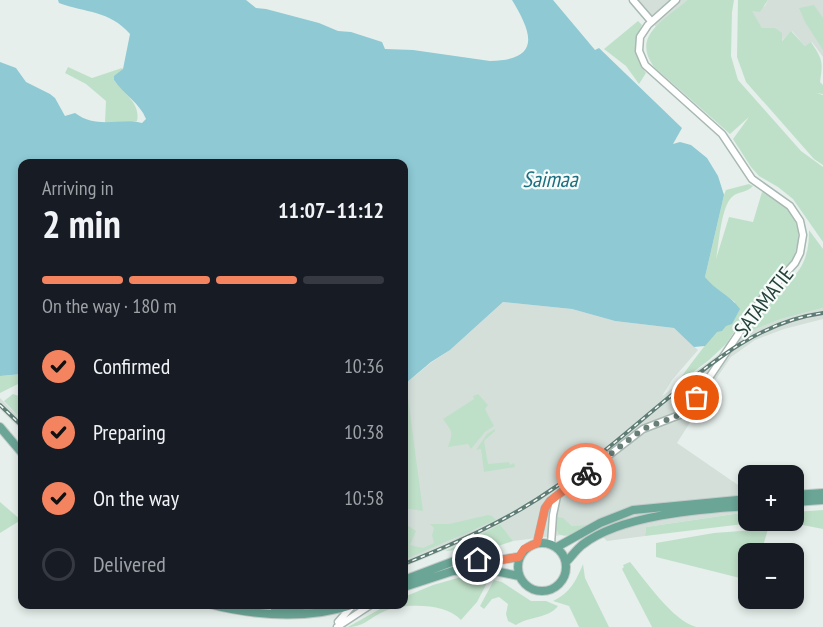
<!DOCTYPE html>
<html lang="en">
<head>
<meta charset="utf-8">
<style>
  :root { --surface:#171b24; --page:#242831; --text:#f1f3f6; --muted:#9ea1a6; --line:#363941; --accent:#f4845f }
  body { margin:0; font-family:"PT Sans Narrow",sans-serif; background:var(--page); color:var(--text); height:100vh; display:flex; flex-direction:column; font-size:22px; white-space:nowrap }
  * { box-sizing:border-box; margin:0 }
  p { font-size:20px; color:var(--muted) }
  .icon { flex:none; width:33px; height:33px; fill:none; stroke:currentColor; stroke-width:2; stroke-linecap:round; stroke-linejoin:round }
  .map { position:relative; flex:1; overflow:hidden }
  .panel { position:absolute; left:18px; top:159px; width:390px; height:450px; display:flex; flex-direction:column; background:var(--surface); border-radius:12px; box-shadow:0 3px 9px #0003 }
  .panel>* { flex:none }
  .fabs { position:absolute; left:738px; top:465px; display:grid; gap:12px }
  .fabs a { display:grid; place-items:center; width:66px; height:66px; border-radius:12px; background:var(--surface); box-shadow:0 3px 9px #0003; font-size:30px }
  .pin { position:absolute; display:grid; place-items:center; width:51px; height:51px; color:#fff; margin:-26px; border:3px solid #fff; border-radius:50%; box-shadow:0 2px 6px #0007 }
  .courier { position:absolute; display:grid; place-items:center; width:60px; height:60px; margin:-30px; border:4px solid #f4845f; border-radius:50%; background:#fff; color:#222; box-shadow:0 2px 8px #0007 }
  .overview em { font-style:normal; font-weight:600 }
  .overview div { display:flex; flex-direction:column-reverse }
  .overview { display:flex; align-items:center; justify-content:space-between; height:102px; padding:0 24px }
  h1 { font-size:39px; font-weight:600; line-height:45px }
  .bar { display:grid; grid-template-columns:repeat(4,1fr); gap:9px 6px; align-content:center; height:72px; padding:0 24px }
  .bar i { height:8px; border-radius:4px; background:var(--line) }
  .bar .selected { background:var(--accent) }
  .bar p { grid-column:span 4 }
  ol { padding:0 24px; list-style:none }
  li { display:flex; align-items:center; gap:18px; height:66px }
  li p { margin-inline-start:auto }
  li .icon { padding:6px; border-radius:50%; background:var(--accent); color:#111; stroke-width:4 }
  li:last-child { color:var(--muted) }
  li i { width:33px; height:33px; border:3px solid var(--line); border-radius:50% }
  .map>svg:first-child { display:block }
</style>
</head>
<body>
<div class="map">
<svg width="823" height="627" viewBox="0 0 823 627">
  <rect width="100%" height="100%" fill="#e6efeb"/>
  <path fill="#d4dfda" d="M633,0H687L656,27Z
    M768,0H823V57L812,42L805,46L792,31L781,41L775,28H762L751,11L765,6Z
    M503,302L572,309L615,321L674,328L698,350L672,380L662,396L751,331L781,319L823,308V319L784,329L755,340L731,357L693,413L689,424L677,443L738,485L741,513L646,527L645,536L607,541L590,524L584,526H572L563,519L557,531L562,535L513,541L500,524L474,538L404,567V383H406L432,362L450,350Z
    M0,398L22,420V431L0,409Z"/>
  <path fill="#bfe0c8" d="M687,0H734L732,12L731,56L738,80L801,151L823,167V242L793,199L778,187L759,176L751,167L733,139L749,117L730,134L655,68C630,36 664,21 687,0Z
    M738,0H768L760,12L752,11L762,28H775L782,33V41L791,31L805,46L811,42C823,60 823,62 820,82L823,85V94L816,93L823,95V165L814,159L746,82L737,57Z
    M814,5L823,18V50L805,22L799,8Z
    M638,21L642,25C633,44 634,56 646,73L639,84L626,66L604,49Z
    M68,67L92,78L122,68L123,69L114,80C123,93 141,103 137,121L105,123L106,101L86,84L65,73Z
    M749,184L753,186C747,193 738,191 732,197C721,207 719,244 716,259L729,217L753,222L762,192L788,209L794,217L798,231V244L793,259L751,306L726,344L709,360L675,386C695,357 717,332 735,302L712,286L705,277L724,195L726,190Z
    M809,230L823,249V308L781,319L751,331C756,304 793,285 803,263C808,252 809,242 809,230Z
    M22,374V385L18,384L0,393V376Z
    M404,383H406L423,511L404,508Z
    M13,394L22,397V420L4,401Z
    M478,394L488,405L485,409L494,426L485,432L471,449L468,444L448,447C453,432 453,433 443,419L474,399L473,396Z
    M495,429V431L484,441L488,464L509,462L510,465L514,463L515,467L484,472L481,449L476,450L487,434Z
    M0,502L21,520L0,533Z
    M823,510V529L782,521L794,520V512Z
    M748,512V520L769,521L645,536L646,527Z
    M488,515L492,516L496,520L404,560V523L416,531L410,545L423,548L434,543L432,535L434,528L430,524H449Z
    M556,517L563,518L572,526L591,525C577,533 552,548 556,517Z
    M500,524L513,541L495,547L445,551L474,538Z
    M768,529L761,553L748,554V580L656,557V543L714,533Z
    M630,562C646,581 672,620 696,627H652L622,569L624,567L623,565Z
    M583,564L585,578L609,627H579L569,606L553,601C570,593 576,581 583,564Z
    M465,576L490,577L477,602L461,620C446,603 405,603 385,611C370,617 365,627 348,627L387,605L404,604V597L433,585Z
    M494,580L502,582L531,601H546L558,606C548,619 529,616 516,625L508,621L506,614L508,604L499,597L492,599L484,609L480,606Z"/>
  <path fill="#8ec9d4" d="M58,0H246L256,8L266,9L319,23L338,31L351,32L382,42L385,49L413,50L490,61C542,60 532,33 512,0H553L595,50L599,48L682,128L673,144L680,142L691,145L707,158L718,176L724,195L705,277C715,290 731,296 740,309L732,324L726,326L722,331L717,332L705,346L694,347L674,328L615,321L572,309L503,302L450,350L431,362L406,383H404V164H22V374L0,376V62L16,68L26,82L50,94L55,98L65,116L75,113C98,130 121,117 142,123L146,119C140,103 123,94 114,80V76L123,69L130,34C109,10 86,13 59,3Z"/>
  <g fill="none" stroke-linecap="round" stroke-linejoin="round">
    <defs>
      <path id="minor" d="M633,0L651,21
        M537,543L545,508L550,501L643,429L682,414L690,406L762,299L795,263L800,253L803,235L800,221L790,206L752,179L722,134L645,65L639,51L640,37L648,25L676,0
        M551,544L553,515L557,496
        M338,622L353,605
        M337,627L372,604"/>
      <path id="major" d="M0,427L22,453
        M794,495L823,493
        M794,502L823,500
        M518 567a24 24 0 1 1 48 0a24 24 0 1 1-48 0Z
        M557,547L600,523L633,510L748,499
        M566,562C571,557 576,550 582,545C620,515 701,509 748,506
        M404,580L457,560H499L519,557
        M404,587L453,571L485,569L519,576
        M209,604C257,616 308,620 355,604
        M275,609L321,604"/>
    </defs>
    <use href="#minor" stroke="#a8b8b2" stroke-width="9"/>
    <use href="#major" stroke="#c2cac8" stroke-width="10"/>
    <use href="#minor" stroke="#fff" stroke-width="6"/>
    <use href="#major" stroke="#6aa596" stroke-width="8"/>
    <defs>
      <path id="rail" d="M0,405L22,426
        M404,564C456,543 507,521 554,488C592,463 627,432 662,403C711,363 758,322 823,313"/>
    </defs>
    <use href="#rail" stroke="#5f7d75" stroke-width="4"/>
    <use href="#rail" stroke="#f7fbf9" stroke-width="1.5" stroke-dasharray="4.5" stroke-linecap="butt"/>
  </g>
  <g fill="none" stroke-linecap="round" stroke-linejoin="round">
    <path stroke="#687f78" stroke-width="6" stroke-dasharray="0 10.8" d="M586,473L643,429L682,414L697,398"/>
    <path stroke="#f4845f" stroke-width="8" d="M478,560H500L519,557L524,549L537,543L545,508L550,501L586,473"/>
  </g>
  <g text-anchor="middle" stroke-width="4.5" stroke-linejoin="round" paint-order="stroke">
    <g font-size="21" fill="#24423a" stroke="#f7fbf9">
      <text transform="translate(764 302) rotate(-52)" y="7">SATAMATIE</text>
    </g>
    <g font-size="22" font-style="italic" fill="#1c6f80" stroke="#f7fbf9">
      <text x="550" y="187">Saimaa</text>
    </g>
  </g>
</svg>
<div class="fabs">
<a>+</a>
<a>−</a>
</div>
<div class="pin" style="left:697px;top:398px;background:#ea580c"><svg class="icon" aria-label="bag" viewBox="0 0 24 24"><path d="M5 8h14l-1 12H6zM9 8a3 3 0 0 1 6 0"/></svg></div>
<div class="pin" style="left:478px;top:560px;background:#1f2937"><svg class="icon" aria-label="home" viewBox="0 0 24 24"><path d="M3 11l9-7 9 7M6 9v11h12V9"/></svg></div>
<div class="courier" style="left:586px;top:473px"><svg class="icon" aria-label="bike" viewBox="0 0 24 24"><circle cx="6" cy="16" r="4"/><circle cx="18" cy="16" r="4"/><path d="M6 16l4-8h5l3 8M10 8l3 8H6M13 5h3"/></svg></div>
<section class="panel">
<div class="overview"><div><h1>2 min</h1><p>Arriving in</p></div><em>11:07–11:12</em></div>
<div class="bar"><i class="selected"></i><i class="selected"></i><i class="selected"></i><i></i><p>On the way · 180 m</p></div>
<ol>
<li><svg class="icon" aria-label="check" viewBox="0 0 24 24"><path d="M5 12l5 5 9-10"/></svg>Confirmed<p>10:36</p></li>
<li><svg class="icon" aria-label="check" viewBox="0 0 24 24"><path d="M5 12l5 5 9-10"/></svg>Preparing<p>10:38</p></li>
<li><svg class="icon" aria-label="check" viewBox="0 0 24 24"><path d="M5 12l5 5 9-10"/></svg>On the way<p>10:58</p></li>
<li><i></i>Delivered</li>
</ol>
</section>
</div>
</body>
</html>
